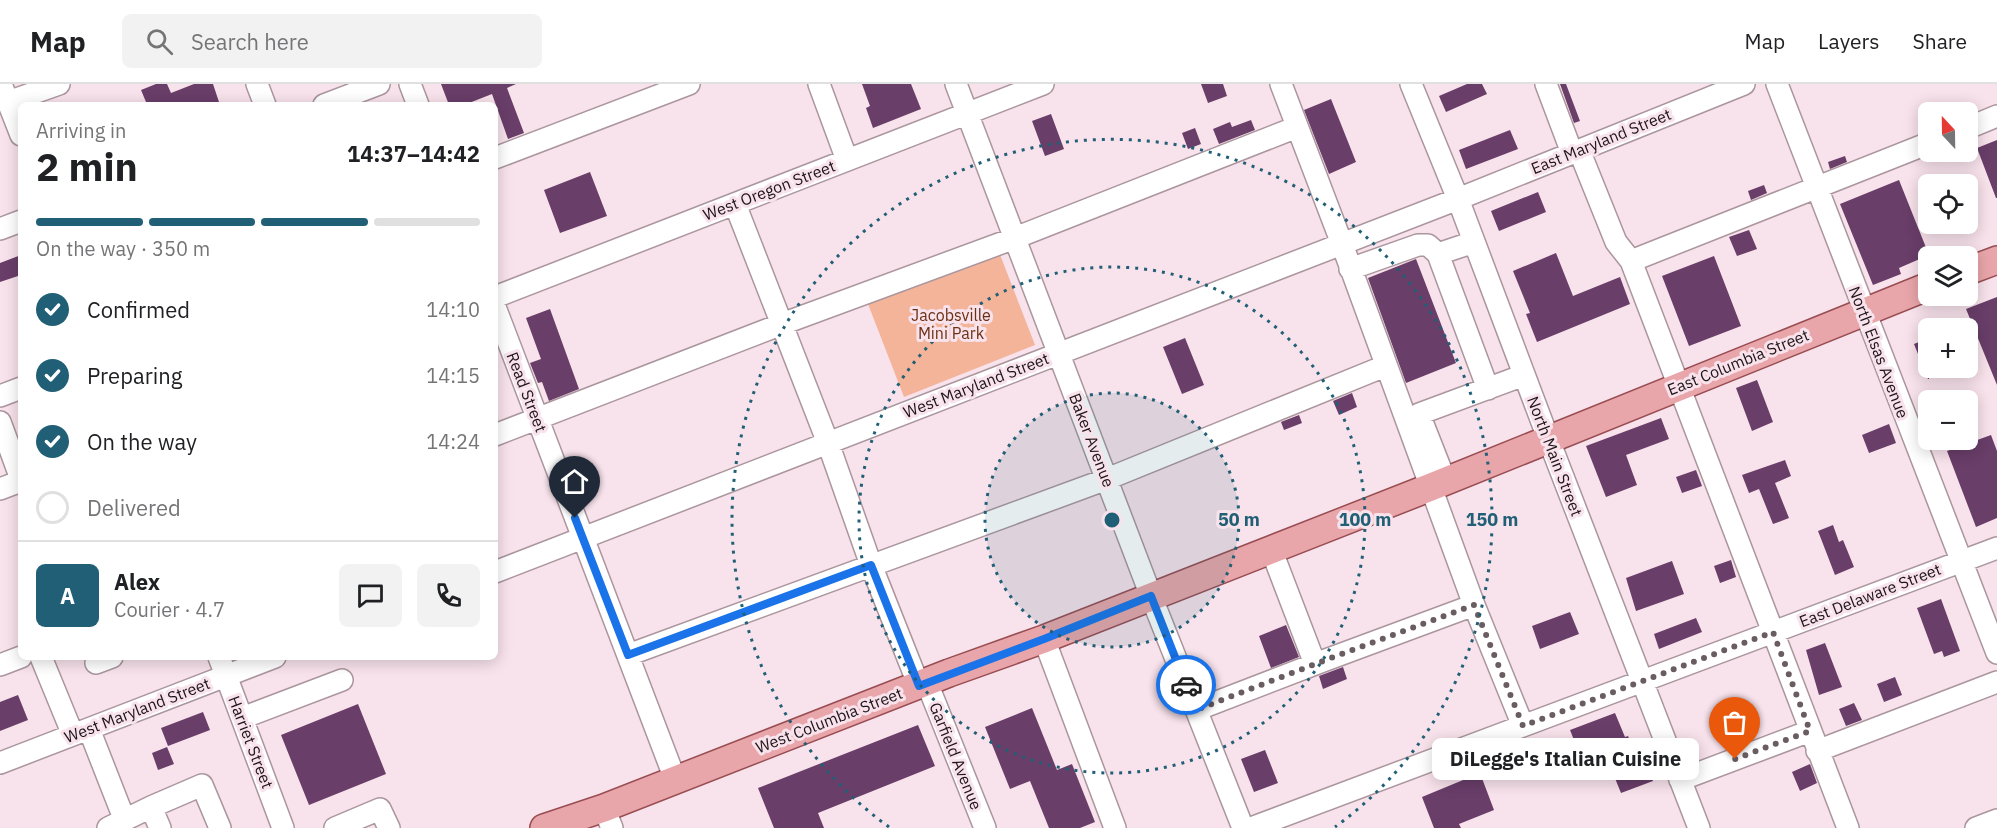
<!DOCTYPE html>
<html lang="en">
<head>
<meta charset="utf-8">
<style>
  :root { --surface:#fff; --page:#f2f2f2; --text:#202124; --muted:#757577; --line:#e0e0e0; --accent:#205f75 }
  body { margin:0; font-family:"IBM Plex Sans",sans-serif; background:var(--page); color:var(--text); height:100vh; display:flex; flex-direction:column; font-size:22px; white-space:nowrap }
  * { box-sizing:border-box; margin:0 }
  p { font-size:20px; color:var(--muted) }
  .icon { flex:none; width:33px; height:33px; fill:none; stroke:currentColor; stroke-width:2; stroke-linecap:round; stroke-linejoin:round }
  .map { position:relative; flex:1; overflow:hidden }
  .drawer { position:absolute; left:18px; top:18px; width:480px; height:558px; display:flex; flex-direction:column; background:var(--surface); border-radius:9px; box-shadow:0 3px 15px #0003 }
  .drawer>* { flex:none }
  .needle { width:39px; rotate:338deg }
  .controls { position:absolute; left:1918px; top:18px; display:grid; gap:12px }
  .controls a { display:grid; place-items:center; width:60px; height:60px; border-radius:9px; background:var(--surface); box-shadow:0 3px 15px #0003; font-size:30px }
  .pin { position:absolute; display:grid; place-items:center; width:51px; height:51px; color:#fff; margin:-62px -26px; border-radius:50% 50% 50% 0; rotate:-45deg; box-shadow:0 0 6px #0007 }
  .pin .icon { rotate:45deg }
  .courier { position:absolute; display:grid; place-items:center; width:60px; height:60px; margin:-30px; border:4px solid #1a73e8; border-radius:50%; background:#fff; color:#222; box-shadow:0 2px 8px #0007 }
  .bubble { position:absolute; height:42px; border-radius:9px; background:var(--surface); box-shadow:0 3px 15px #0003; font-size:20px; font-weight:700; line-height:42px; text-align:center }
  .overview em { font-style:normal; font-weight:700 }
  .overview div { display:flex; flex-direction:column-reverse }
  .overview { display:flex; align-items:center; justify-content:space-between; height:102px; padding:0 18px }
  h1 { font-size:39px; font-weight:700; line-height:45px }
  .bar { display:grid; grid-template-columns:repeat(4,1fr); gap:9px 6px; align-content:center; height:72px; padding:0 18px }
  .bar i { height:8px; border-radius:4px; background:var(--line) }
  .bar .on { background:var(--accent) }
  .bar p { grid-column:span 4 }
  .line { display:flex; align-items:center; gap:15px; padding:0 18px; border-top:2px solid var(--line) }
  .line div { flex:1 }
  .round { display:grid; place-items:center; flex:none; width:63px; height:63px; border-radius:9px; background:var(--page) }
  ol { padding:0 18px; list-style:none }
  li { display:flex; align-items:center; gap:18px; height:66px }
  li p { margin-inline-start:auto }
  li .icon { padding:6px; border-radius:50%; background:var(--accent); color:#fff; stroke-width:4 }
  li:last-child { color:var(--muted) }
  li i { width:33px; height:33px; border:3px solid var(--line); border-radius:50% }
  header { display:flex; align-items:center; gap:36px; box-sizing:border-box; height:84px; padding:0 30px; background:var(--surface); border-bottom:2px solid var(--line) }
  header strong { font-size:28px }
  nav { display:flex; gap:33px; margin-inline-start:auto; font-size:21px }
  .search { width:420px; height:54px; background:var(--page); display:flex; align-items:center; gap:15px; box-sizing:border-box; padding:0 21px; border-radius:9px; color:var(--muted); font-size:22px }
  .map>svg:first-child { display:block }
</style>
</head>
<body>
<header>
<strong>Map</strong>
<div class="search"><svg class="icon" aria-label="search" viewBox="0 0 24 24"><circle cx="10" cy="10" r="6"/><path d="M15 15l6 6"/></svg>Search here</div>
<nav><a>Map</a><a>Layers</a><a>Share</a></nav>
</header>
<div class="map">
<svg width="1997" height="744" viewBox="0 0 1997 744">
  <rect width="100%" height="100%" fill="#f8e2eb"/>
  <path fill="#f3b499" d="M999,168L1035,261L904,313L868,220Z"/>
  <path fill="#693e69" d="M156,0H167L171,9L194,0H213L220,21H142L146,18L141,6Z
    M441,0H516L507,4L524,49L508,55L492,10L464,21H449Z
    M862,0H911L921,25L873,44L866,24L870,22Z
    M1201,0H1223L1227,12L1208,19Z
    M1467,0H1482L1487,10L1446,28L1439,12Z
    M1560,0H1566L1580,37L1574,39Z
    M1331,15L1356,78L1329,90L1304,26Z
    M1051,30L1064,65L1045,72L1032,37Z
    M1251,36L1255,46L1219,60L1213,45L1230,38L1232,43Z
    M1195,44L1201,60L1188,65L1182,49Z
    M1510,46L1518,65L1466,85L1459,66Z
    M1997,56V114H1996L1977,64Z
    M1845,72L1847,78L1830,85L1828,78Z
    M590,88L607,132L560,149L544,106Z
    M1899,96L1929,171L1899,184L1901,190L1873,201L1840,120Z
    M1764,101L1767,109L1751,116L1748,107Z
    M1538,108L1546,128L1499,147L1491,127Z
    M1749,146L1757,165L1737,172L1729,153Z
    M1556,169L1573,212L1620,193L1630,220L1537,258L1526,230L1530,229L1513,187Z
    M21,171V191L0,198V179Z
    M1714,172L1741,242L1689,262L1662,192Z
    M1416,175L1456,279L1406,299L1368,194Z
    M1997,213V301L1966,225Z
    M550,225L579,305L549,317L542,298L538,299L530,279L541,275L526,234Z
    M1185,254L1204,301L1182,310L1163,263Z
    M1929,254V295H1928L1914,260Z
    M1757,296L1773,338L1752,347L1736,304Z
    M1352,309L1357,323L1339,331L1333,317Z
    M1299,331L1302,339L1284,346L1281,338Z
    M1661,334L1669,355L1626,371L1637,401L1606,413L1586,362Z
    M1889,340L1896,359L1869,369L1862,351Z
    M1991,351L1997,367V434L1976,443L1947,367Z
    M1785,376L1791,392L1775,399L1789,434L1773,440L1759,405L1749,409L1742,391Z
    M1696,386L1702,402L1682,409L1676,393Z
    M1833,441L1839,458L1843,456L1854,483L1835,491L1818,447Z
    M1731,476L1736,493L1720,499L1714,482Z
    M1672,477L1684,510L1636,527L1626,494Z
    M1941,515L1960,567L1944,573L1942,567L1934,570L1917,524Z
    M1570,528L1579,550L1540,565L1532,542Z
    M1696,534L1702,548L1659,565L1654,550Z
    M1286,541L1299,573L1271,584L1259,552Z
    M1825,559L1842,603L1819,611L1806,566Z
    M1343,583L1347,595L1323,605L1319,592Z
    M1895,593L1902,611L1884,618L1877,600Z
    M18,611L28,636L0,647V618Z
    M1854,619L1862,636L1846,642L1839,625Z
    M358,620L386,690L309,721L281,651Z
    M1032,624L1057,686L1072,680L1095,738L1080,744H1049L1030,697L1010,705L985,643Z
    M203,628L210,646L168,662L161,644Z
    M1615,629L1625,653L1628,652L1641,686L1648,683L1653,697L1621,709L1601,660L1579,669L1570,646Z
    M918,641L935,682L818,729L824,744H774L758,704Z
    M167,663L174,680L158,686L152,669Z
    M1265,666L1278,699L1254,708L1241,675Z
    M1810,680L1817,699L1800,707L1792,688Z
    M1480,689L1494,726L1459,740L1461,744H1434L1422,713Z"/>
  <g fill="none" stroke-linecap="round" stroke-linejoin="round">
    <defs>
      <path id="minor" d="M1,0L21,51
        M257,0L265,21
        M410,0L418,21
        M819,0L847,76
        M956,0L1151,512L1243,744
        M1411,0L1458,115L1548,354L1699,744
        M1546,0L1572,69
        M1777,0L1997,569
        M8,18L59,0
        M324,21L379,0
        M1968,44L1997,32
        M1579,66L1616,158L1631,177
        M495,74L689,0
        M735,120L828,359L871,481L919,602
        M0,145L21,137
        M1474,158L1438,170L1488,305
        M1350,185L1418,161H1428L1438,170
        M495,213L1043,0
        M495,223L675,695
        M0,312L21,304
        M0,338L21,395
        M495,351L782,240L1015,154L1297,43
        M1445,396L1419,330L1524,291
        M0,405L21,397
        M1271,465L1315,580
        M495,488L1458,115L1744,0
        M1474,521L1523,642
        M1044,555L1115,744
        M628,571L1107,395L1385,282
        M41,573L73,651
        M219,573L283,744
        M96,579L112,573
        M0,581L21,573
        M927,599L985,744
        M1196,626L1323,577L1474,521L1342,160L1281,0
        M242,634L342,596
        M89,645L125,737
        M1817,667L1997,598
        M0,679L275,573
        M1680,696L1810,647
        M151,723L202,701L220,744
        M604,724L612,744
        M108,744L151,723L160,744
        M335,744L380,725L389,744
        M1251,744L1997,464
        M1848,744L1631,177L1929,59
        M1976,744L1997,736"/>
      <path id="major" d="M1968,187L1997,176
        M544,744L604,724L949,589L1044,555L1431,403L1929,202"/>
    </defs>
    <use href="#minor" stroke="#ab969e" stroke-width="24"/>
    <use href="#major" stroke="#984d52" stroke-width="30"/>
    <use href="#minor" stroke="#fff" stroke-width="21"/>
    <use href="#major" stroke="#e9a6aa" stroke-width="27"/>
  </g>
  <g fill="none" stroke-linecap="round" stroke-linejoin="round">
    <path stroke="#6a5d62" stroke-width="6" stroke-dasharray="0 10.8" d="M1186,601L1196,626L1323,577L1474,521L1523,642L1773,548L1810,647L1735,675"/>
    <path stroke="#1a73e8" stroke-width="8" d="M575,434L628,571L871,481L919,602L1044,555L1151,512L1186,601"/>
  </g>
  <circle cx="1112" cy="436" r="127" fill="#205f75" fill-opacity=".12"/>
  <g fill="none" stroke="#205f75" stroke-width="3" stroke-dasharray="3 6">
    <circle cx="1112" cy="436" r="127"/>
    <circle cx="1112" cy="436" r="253"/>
    <path d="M889 743A380 380 0 1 1 1335 743"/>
  </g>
  <g text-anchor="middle" stroke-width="6" stroke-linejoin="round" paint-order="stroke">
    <g font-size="16" fill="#1d1518" stroke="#f8e2eb">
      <text transform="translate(1601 57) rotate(-22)" y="6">East Maryland Street</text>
      <text transform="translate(769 106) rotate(-21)" y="6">West Oregon Street</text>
      <text transform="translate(1879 268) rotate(69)" y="6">North Elsas Avenue</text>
      <text transform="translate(1738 278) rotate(-22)" y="6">East Columbia Street</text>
      <text transform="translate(976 301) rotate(-21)" y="6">West Maryland Street</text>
      <text transform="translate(527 308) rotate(69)" y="6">Read Street</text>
      <text transform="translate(1092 356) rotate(69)" y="6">Baker Avenue</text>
      <text transform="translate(1555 372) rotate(69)" y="6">North Main Street</text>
      <text transform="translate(1870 511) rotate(-21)" y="6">East Delaware Street</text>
      <text transform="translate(137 626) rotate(-21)" y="6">West Maryland Street</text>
      <text transform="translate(829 636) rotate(-21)" y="6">West Columbia Street</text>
      <text transform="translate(251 658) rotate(69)" y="6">Harriet Street</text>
      <text transform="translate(956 672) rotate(68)" y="6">Garfield Avenue</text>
    </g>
    <g font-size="16" fill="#6b3013" stroke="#f8e2eb">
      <text x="951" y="237">Jacobsville<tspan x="951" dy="18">Mini Park</tspan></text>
    </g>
  </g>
  <circle cx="1112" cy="436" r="9" fill="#205f75" stroke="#f8e2eb" stroke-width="3"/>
  <g font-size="18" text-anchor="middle" font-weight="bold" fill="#205f75" stroke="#f8e2eb" stroke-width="6" stroke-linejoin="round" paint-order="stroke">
    <text x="1239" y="442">50 m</text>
    <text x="1365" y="442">100 m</text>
    <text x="1492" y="442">150 m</text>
  </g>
</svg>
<div class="controls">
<a><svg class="needle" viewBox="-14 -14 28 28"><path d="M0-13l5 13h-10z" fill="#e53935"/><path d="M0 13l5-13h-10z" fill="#757577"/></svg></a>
<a><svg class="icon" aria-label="locate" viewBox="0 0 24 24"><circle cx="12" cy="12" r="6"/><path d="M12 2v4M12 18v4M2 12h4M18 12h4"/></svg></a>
<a><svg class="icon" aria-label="layers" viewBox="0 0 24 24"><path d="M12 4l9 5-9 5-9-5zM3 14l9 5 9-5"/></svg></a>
<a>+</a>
<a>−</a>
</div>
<div class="pin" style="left:1735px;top:675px;background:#ea580c"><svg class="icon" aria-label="bag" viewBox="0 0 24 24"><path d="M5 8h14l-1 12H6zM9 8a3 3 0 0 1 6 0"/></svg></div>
<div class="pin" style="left:575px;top:434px;background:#1f2937"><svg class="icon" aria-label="home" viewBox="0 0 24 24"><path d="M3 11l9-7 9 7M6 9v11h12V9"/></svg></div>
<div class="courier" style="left:1186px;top:601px"><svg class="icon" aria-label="car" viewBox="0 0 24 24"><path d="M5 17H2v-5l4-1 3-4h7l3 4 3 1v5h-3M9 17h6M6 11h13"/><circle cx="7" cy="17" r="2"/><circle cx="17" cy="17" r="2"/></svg></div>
<div class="bubble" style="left:1432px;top:654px;width:267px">DiLegge's Italian Cuisine</div>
<section class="drawer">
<div class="overview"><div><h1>2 min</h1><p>Arriving in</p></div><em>14:37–14:42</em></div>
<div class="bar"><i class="on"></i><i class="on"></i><i class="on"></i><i></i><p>On the way · 350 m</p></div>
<ol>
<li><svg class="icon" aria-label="check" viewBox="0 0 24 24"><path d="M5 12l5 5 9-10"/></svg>Confirmed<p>14:10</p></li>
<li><svg class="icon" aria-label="check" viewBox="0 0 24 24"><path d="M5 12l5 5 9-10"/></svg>Preparing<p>14:15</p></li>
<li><svg class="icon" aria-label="check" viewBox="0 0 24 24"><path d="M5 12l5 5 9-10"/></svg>On the way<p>14:24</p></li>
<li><i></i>Delivered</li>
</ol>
<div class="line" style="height:108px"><b class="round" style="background:var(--accent);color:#fff">A</b><div><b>Alex</b><p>Courier · 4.7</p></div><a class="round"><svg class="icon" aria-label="chat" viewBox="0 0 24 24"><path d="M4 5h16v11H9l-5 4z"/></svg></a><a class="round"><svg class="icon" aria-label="phone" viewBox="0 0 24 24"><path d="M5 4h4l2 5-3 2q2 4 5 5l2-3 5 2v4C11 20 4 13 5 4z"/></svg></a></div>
</section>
</div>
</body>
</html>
